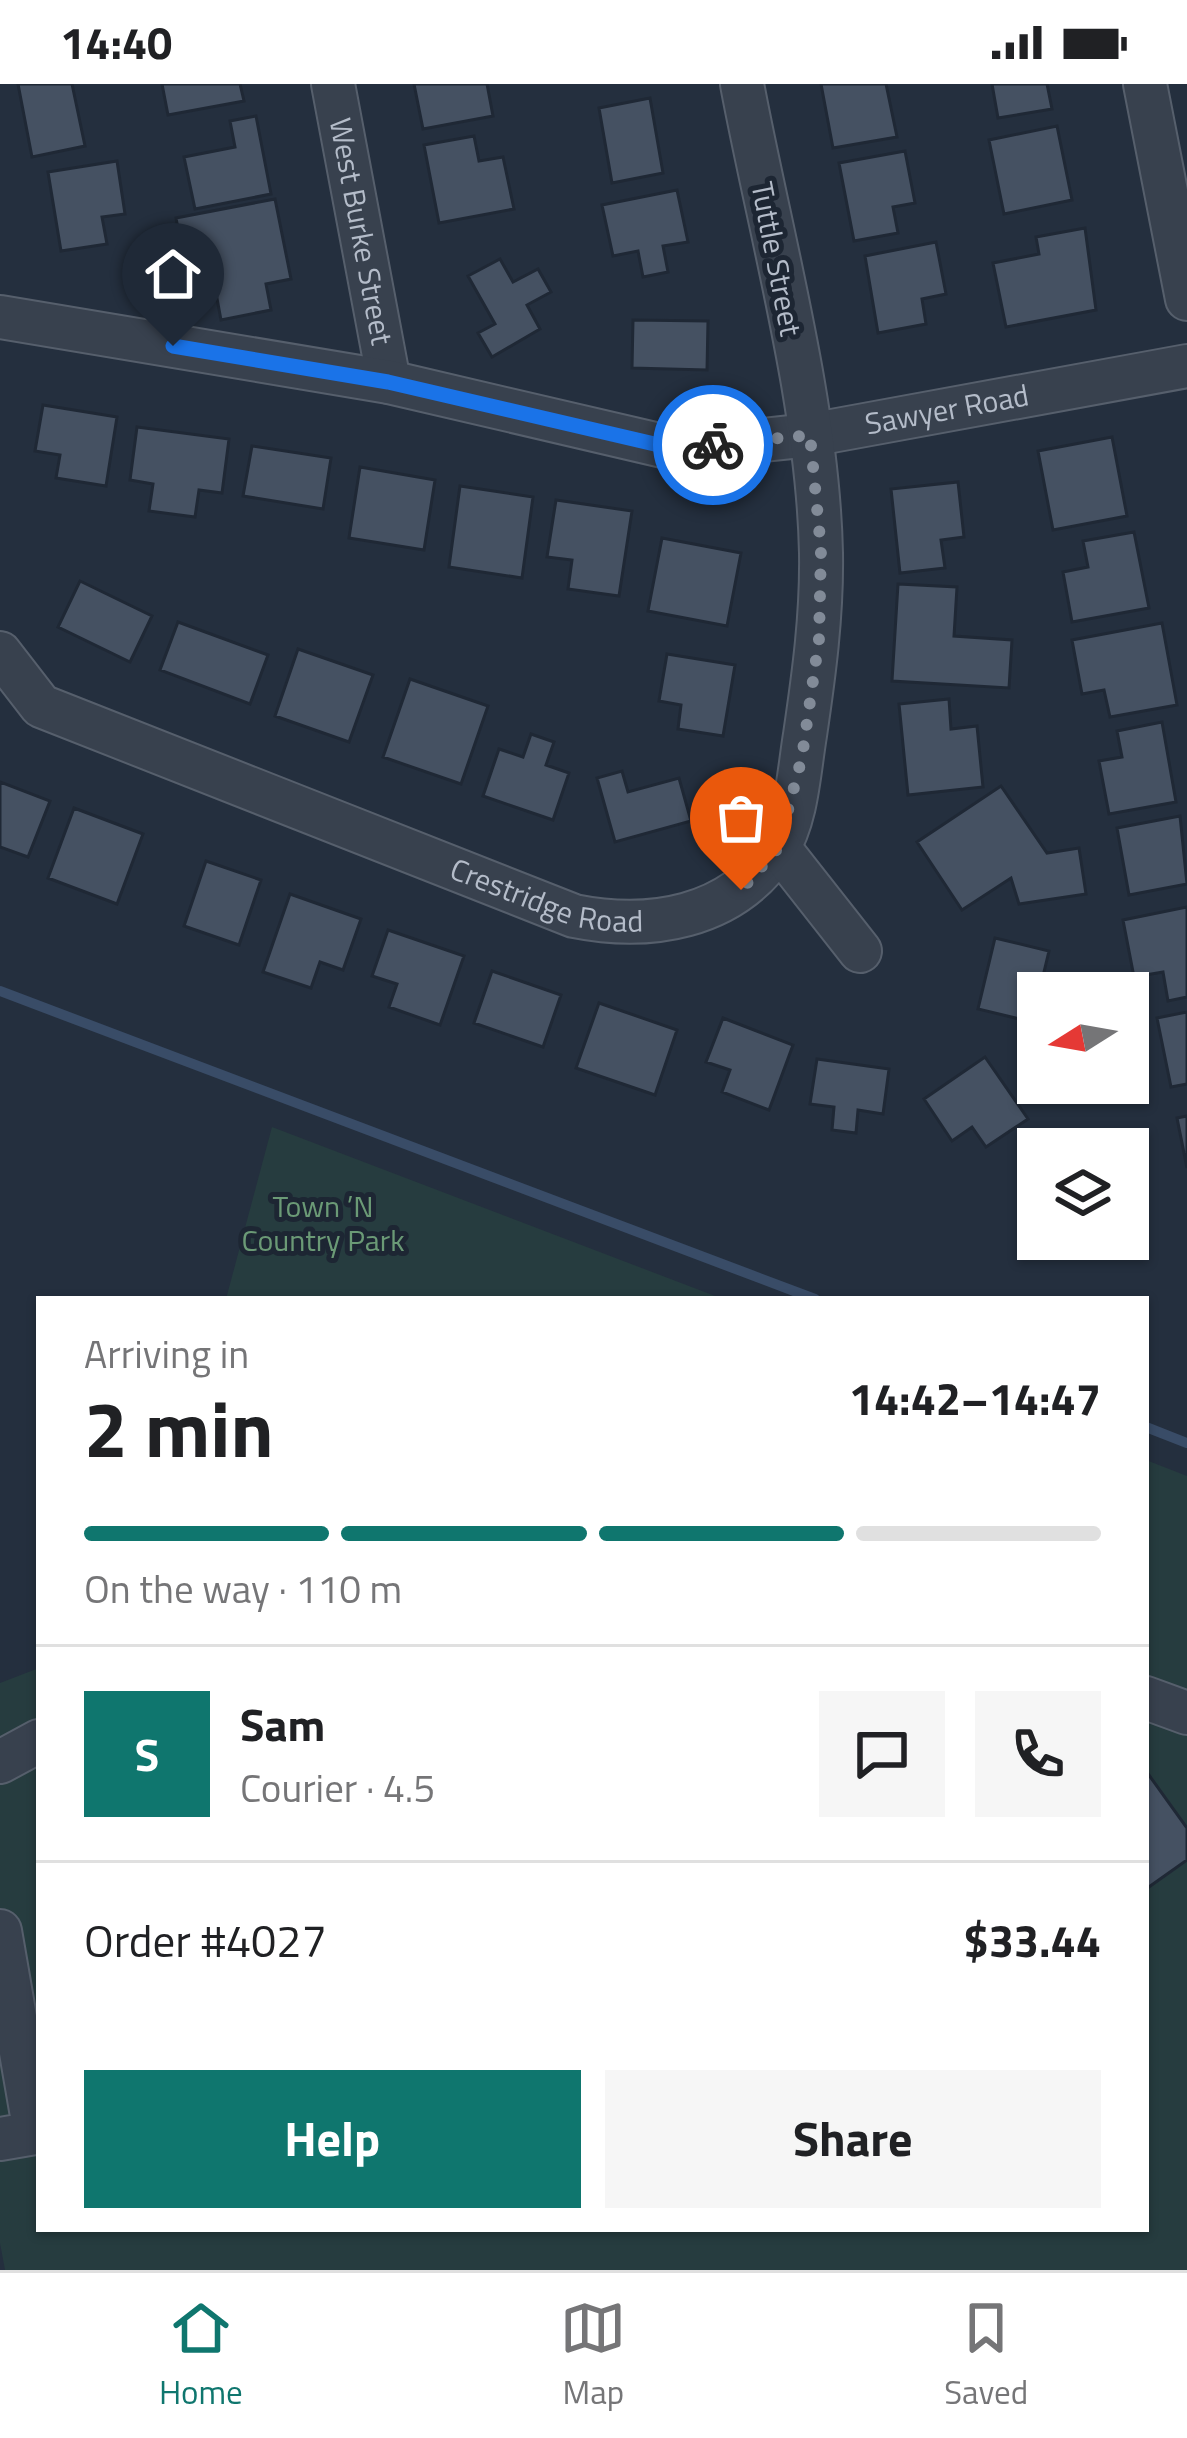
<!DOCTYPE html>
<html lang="en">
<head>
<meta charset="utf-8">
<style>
  :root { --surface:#fff; --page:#f6f6f6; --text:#202124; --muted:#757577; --line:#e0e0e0; --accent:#0f766e }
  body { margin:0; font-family:"Titillium Web",sans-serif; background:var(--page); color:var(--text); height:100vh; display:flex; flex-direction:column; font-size:45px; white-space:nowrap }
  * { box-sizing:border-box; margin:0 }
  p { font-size:39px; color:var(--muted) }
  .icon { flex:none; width:66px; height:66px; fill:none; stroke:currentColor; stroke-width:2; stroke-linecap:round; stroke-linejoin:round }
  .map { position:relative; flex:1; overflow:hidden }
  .side { position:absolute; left:36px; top:1212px; width:1113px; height:936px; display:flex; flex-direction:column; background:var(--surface); border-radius:0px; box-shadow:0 3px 9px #0004 }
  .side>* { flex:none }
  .needle { width:78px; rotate:259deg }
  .tools { position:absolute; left:1017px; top:888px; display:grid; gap:24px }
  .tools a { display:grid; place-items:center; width:132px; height:132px; border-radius:0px; background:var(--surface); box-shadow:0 3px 9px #0004; font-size:60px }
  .pin { position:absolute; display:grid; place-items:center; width:102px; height:102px; color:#fff; margin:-123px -51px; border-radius:50% 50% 50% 0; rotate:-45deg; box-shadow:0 0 12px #0007 }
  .pin .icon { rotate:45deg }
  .courier { position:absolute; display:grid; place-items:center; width:120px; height:120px; margin:-60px; border:9px solid #1a73e8; border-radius:50%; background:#fff; color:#222; box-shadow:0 3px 15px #0007 }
  .head em { font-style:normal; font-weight:700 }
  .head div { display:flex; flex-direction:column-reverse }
  .head { display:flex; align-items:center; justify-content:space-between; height:204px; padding:0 48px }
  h1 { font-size:78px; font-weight:700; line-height:90px }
  .bar { display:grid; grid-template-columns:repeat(4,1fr); gap:18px 12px; align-content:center; height:144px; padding:0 48px }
  .bar i { height:15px; border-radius:9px; background:var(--line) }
  .bar .on { background:var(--accent) }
  .bar p { grid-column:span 4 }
  .line { display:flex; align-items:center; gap:30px; padding:0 48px; border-top:3px solid var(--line) }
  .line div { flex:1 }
  .round { display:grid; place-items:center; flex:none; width:126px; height:126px; border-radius:0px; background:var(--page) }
  .primary-button { display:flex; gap:24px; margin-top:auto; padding:24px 48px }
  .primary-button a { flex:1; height:138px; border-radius:0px; background:var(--accent); color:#fff; font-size:48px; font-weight:700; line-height:138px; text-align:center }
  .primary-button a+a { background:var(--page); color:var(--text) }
  .status { display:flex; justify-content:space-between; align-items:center; height:84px; padding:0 60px; background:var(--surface); direction:ltr }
  .status svg { height:33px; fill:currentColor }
  .menu { display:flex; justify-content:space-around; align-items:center; height:168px; border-top:3px solid var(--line); background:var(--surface); font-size:33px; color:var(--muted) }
  .menu a { display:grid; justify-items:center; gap:6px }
  .menu .on { color:var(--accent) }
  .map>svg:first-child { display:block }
</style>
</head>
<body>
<div class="status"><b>14:40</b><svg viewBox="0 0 49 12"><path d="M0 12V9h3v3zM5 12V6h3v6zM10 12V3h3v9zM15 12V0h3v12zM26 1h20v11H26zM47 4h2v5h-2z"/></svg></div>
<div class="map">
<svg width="1187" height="2186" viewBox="0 0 1187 2186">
  <rect width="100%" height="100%" fill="#242f3e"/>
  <path fill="#263c3f" d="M272,1043L723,1215H226Z
    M1146,1376L1187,1392V2186H5L0,2159V1599L39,1584V2145H1146Z"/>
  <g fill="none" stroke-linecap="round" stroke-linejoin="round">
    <path stroke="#394c67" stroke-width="10" d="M0,907L815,1215
      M1146,1343L1187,1359"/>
  </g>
  <path fill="#455162" stroke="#1f2835" stroke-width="3" d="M18,0H72L85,62L32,73Z
    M162,0H240L244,17L168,31Z
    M414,0H487L493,32L423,45Z
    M821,0H886L897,53L833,64Z
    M992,0H1047L1052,25L998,34Z
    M650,14L663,89L612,99L599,24Z
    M256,32L271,110L195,125L184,73L235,63L230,37Z
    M1057,42L1072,116L1004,130L989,56Z
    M474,52L479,77L503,73L514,125L439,139L424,61Z
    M905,67L915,119L893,123L898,149L854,157L839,79Z
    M117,77L125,130L102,133L107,160L61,167L48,88Z
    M677,106L688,158L663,162L668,188L643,193L638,167L613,172L602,121Z
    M275,115L291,195L266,200L271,226L221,236L216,209L191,214L176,134Z
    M1085,144L1096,226L1006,243L993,179L1039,170L1036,153Z
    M936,158L946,210L922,215L926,240L878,249L865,172Z
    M500,175L513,198L538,185L551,208L527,221L540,245L492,273L478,249L495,240L468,192Z
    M633,236L708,237L707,286L632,284Z
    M43,321L117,333L106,402L56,394L60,371L35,367Z
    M137,343L229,355L222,409L199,406L195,433L149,427L153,400L130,396Z
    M1112,353L1127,432L1053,446L1038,367Z
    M252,362L331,374L323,425L243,412Z
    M360,383L435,396L424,466L349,454Z
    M958,398L964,453L941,456L945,484L900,489L891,405Z
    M460,402L533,413L522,494L449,483Z
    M556,416L632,427L619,512L568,505L572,476L547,473Z
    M1134,448L1149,524L1072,538L1063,488L1088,483L1083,457Z
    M662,454L741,469L727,542L648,527Z
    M80,497L152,532L130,578L58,543Z
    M898,500L957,503L954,552L1012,556L1009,604L892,597Z
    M178,538L268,571L250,620L160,586Z
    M1162,539L1177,621L1110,633L1104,606L1082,610L1072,556Z
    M298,565L373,591L349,658L275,632Z
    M667,570L735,581L723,652L678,645L681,621L659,617Z
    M410,595L488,622L461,700L383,673Z
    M949,615L951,645L977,642L983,703L908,711L899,620Z
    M1162,638L1176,718L1109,730L1099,677L1122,673L1117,647Z
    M531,650L554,658L546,681L569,689L553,736L483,712L499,665L523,673Z
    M622,687L628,708L679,694L691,737L615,758L597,694Z
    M0,698L50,717L28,773L0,763Z
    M1001,702L1047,769L1079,764L1086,810L1019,820L1011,794L962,826L917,758Z
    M74,724L143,750L117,820L48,794Z
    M1180,732L1187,800L1129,811L1117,744Z
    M206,777L261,796L239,861L184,842Z
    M290,810L361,835L343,886L320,878L311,904L263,888Z
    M1187,823V913L1168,917L1163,888L1134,893L1123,836Z
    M388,846L464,872L440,941L389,923L397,900L372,892Z
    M995,854L1049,867L1032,938L978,925Z
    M492,887L561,911L543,963L474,939Z
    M599,919L677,946L655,1011L576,984Z
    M1187,928V1000L1171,1003L1157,934Z
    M723,934L793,961L769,1026L722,1008L730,986L706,978Z
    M985,973L1028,1035L986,1063L972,1043L952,1057L924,1015Z
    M817,975L889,985L883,1030L858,1026L856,1049L832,1046L834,1023L810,1020Z
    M1187,1032V1084L1177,1034Z
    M1146,1687L1187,1744V1776L1146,1805Z"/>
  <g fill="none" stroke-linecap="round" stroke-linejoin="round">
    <defs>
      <g id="minor">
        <path id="s1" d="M333,0L389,298"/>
        <path d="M1145,0L1187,215"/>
        <path id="s2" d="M0,233L389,298L676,365L810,351L1187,282"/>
        <path id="s3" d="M0,569L41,622L574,832C649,847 731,835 777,766C797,735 799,687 805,651C814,590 822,531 821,469C818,319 770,149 742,0"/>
        <path d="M779,764L860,867"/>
        <path d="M1146,1614L1187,1629"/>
        <path d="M0,1678L39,1657"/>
        <path d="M0,1847L35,2049L0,2055"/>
      </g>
    </defs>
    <use href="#minor" stroke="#565f6c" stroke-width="46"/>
    <use href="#minor" stroke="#38414e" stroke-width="42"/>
  </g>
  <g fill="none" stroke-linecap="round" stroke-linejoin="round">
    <path stroke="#828b98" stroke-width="12" stroke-dasharray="0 21.6" d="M713,361L810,351L821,465L819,555L802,673L778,764L741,806"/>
    <path stroke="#1a73e8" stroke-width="15" d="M173,262L388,298L676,365L713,361"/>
  </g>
  <g text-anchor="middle" stroke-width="10" stroke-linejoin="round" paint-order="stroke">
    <g font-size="30" fill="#b4bcc9" stroke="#1d2633">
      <text dy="10" stroke="none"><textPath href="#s1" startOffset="150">West Burke Street</textPath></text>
      <text transform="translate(776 175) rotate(79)" y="10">Tuttle Street</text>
      <text dy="10" stroke="none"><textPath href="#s2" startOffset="963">Sawyer Road</textPath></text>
      <text dy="10" stroke="none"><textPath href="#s3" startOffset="609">Crestridge Road</textPath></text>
    </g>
    <g font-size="30" fill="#6b9a76" stroke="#1d2633">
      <text x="323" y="1133">Town ’N<tspan x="323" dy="34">Country Park</tspan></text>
    </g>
  </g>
</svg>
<div class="tools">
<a><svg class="needle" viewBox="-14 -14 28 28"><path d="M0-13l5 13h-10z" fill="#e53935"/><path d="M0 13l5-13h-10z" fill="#757577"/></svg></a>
<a><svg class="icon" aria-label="layers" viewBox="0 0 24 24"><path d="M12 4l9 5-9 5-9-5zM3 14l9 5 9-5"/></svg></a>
</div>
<div class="pin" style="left:741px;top:806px;background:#ea580c"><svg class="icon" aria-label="bag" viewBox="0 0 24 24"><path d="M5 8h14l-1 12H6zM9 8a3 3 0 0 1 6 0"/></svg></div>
<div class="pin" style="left:173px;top:262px;background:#1f2937"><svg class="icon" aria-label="home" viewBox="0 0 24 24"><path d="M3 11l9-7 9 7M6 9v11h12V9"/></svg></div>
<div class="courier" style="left:713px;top:361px"><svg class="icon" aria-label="bike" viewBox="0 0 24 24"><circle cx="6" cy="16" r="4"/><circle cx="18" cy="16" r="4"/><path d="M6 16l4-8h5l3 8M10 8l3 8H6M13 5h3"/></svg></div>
<section class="side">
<div class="head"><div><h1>2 min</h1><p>Arriving in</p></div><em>14:42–14:47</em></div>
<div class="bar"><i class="on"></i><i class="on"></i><i class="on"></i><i></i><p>On the way · 110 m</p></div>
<div class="line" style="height:216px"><b class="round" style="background:var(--accent);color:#fff">S</b><div><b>Sam</b><p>Courier · 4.5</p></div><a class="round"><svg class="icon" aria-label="chat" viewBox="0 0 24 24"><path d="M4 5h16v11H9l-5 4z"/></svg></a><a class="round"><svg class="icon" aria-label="phone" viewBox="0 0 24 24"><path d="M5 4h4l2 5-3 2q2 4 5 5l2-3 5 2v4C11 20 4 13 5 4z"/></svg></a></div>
<div class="line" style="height:156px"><div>Order #4027</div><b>$33.44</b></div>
<div class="primary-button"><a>Help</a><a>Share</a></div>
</section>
</div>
<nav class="menu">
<a class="on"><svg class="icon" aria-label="home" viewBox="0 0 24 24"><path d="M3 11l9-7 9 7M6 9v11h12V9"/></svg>Home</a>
<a><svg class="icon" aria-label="map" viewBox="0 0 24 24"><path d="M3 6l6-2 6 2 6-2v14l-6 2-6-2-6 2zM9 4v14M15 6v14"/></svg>Map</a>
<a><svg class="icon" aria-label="saved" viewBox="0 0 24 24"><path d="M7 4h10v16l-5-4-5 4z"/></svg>Saved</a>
</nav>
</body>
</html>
